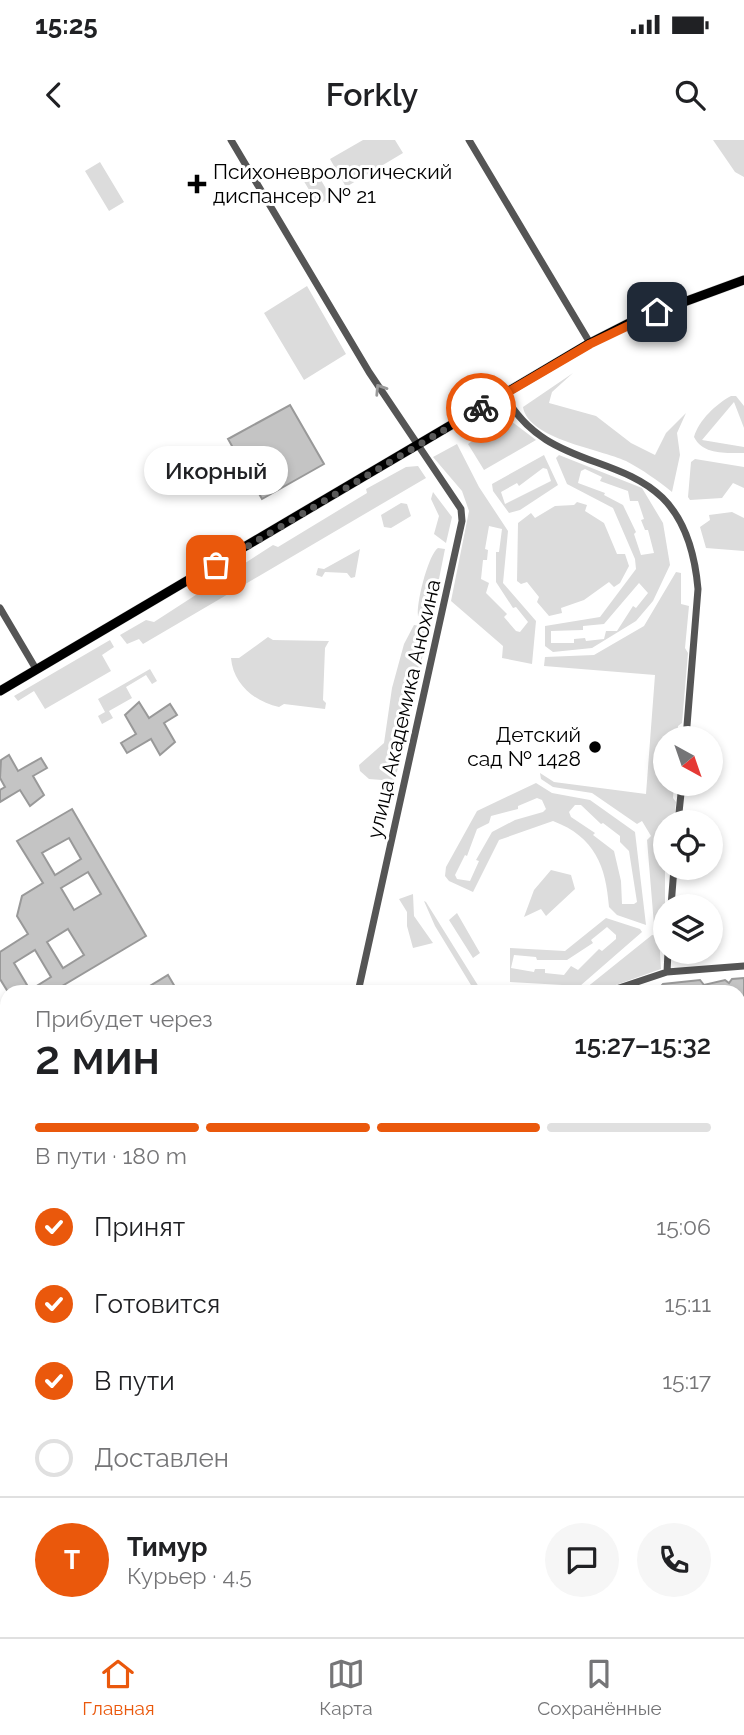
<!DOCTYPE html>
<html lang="ru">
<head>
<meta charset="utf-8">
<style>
  :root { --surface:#fff; --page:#f6f6f6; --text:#202124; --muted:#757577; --line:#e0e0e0; --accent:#ea580c }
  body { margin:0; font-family:Raleway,sans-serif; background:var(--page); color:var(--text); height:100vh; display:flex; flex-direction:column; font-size:26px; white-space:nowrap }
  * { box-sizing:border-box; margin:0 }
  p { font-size:23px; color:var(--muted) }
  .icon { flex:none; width:38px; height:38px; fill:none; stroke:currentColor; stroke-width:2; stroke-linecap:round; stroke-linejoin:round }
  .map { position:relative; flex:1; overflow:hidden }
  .panel { position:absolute; left:0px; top:845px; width:746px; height:653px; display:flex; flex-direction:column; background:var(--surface); border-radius:21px 21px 0 0; box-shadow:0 4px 10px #0003 }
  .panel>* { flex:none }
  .needle { width:46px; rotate:140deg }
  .fabs { position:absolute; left:653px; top:586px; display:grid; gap:14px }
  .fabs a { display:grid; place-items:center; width:70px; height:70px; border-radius:50%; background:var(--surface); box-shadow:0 4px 10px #0003; font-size:35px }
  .pin { position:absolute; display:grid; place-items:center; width:60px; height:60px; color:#fff; margin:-30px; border-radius:14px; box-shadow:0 4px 10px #0006 }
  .courier { position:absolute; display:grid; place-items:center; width:70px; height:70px; margin:-35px; border:5px solid #ea580c; border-radius:50%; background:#fff; color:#222; box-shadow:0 2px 9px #0007 }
  .bubble { position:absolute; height:49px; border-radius:24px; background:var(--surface); box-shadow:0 4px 10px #0003; font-size:23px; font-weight:600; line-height:49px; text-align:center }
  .headline em { font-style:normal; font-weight:600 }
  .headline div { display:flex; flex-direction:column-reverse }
  .headline { display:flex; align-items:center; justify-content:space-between; height:119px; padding:0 35px }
  h1 { font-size:46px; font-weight:600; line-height:52px }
  .bar { display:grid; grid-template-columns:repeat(4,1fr); gap:10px 7px; align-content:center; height:84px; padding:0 35px }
  .bar i { height:9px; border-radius:5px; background:var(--line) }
  .bar .on { background:var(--accent) }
  .bar p { grid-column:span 4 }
  .line { display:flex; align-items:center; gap:18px; padding:0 35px; border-top:2px solid var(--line) }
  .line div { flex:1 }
  .round { display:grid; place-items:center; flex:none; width:74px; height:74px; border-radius:37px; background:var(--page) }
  ol { padding:0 35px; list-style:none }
  li { display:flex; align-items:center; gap:21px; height:77px }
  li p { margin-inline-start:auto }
  li .icon { padding:7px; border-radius:50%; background:var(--accent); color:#fff; stroke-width:4 }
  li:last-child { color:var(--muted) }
  li i { width:38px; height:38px; border:4px solid var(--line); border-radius:50% }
  .status { display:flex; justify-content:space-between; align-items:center; height:49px; padding:0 35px; background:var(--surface); direction:ltr }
  .status svg { height:19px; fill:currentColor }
  header { display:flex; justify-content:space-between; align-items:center; height:91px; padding:0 35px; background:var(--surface); font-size:32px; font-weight:600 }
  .menu { display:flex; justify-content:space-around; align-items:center; height:98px; border-top:2px solid var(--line); background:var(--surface); font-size:19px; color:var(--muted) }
  .menu a { display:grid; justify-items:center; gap:4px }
  .menu .on { color:var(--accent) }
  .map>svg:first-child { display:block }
</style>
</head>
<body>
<div class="status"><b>15:25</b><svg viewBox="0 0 49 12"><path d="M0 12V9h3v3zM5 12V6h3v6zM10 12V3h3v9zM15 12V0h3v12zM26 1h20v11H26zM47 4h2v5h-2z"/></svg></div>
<header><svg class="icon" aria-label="back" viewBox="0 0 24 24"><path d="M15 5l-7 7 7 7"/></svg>Forkly<svg class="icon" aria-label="search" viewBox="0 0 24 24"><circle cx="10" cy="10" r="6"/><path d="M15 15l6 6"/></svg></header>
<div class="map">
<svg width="744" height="1497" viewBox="0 0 744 1497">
  <rect width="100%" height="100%" fill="#fff"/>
  <path fill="#dcdcdc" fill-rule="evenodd" d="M363,0H395L403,13L346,47L330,19Z
    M713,0H744V37L735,32Z
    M100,22L124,62L109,71L85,31Z
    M315,30L331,57L318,65L302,38Z
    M307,146L346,214L304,240L264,173Z
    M573,233L552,252L549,263L596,276L631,303L655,315L666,293L686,273L677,293L680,315L672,352C657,340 643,330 626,321C600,309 528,299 523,267Z
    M731,256H736L744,266V288L734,262L702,300L744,307V313C726,313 703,315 694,297C699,280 716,264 731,256Z
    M507,278L536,300L484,330L468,304Z
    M457,304L479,347L508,391L503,443L536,481L532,524L502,518L503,506L451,461L469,371L462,351L433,317ZM489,386L502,389L499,412H496V442L513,468L516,467L528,482L520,492L516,491L504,477L507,474L486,453L489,443L481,439L483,420H487L488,410L485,409Z
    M544,315L558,345L520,370L509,373L493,351L492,344ZM543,328L547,329L551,341L505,364L501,352L517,343L519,346Z
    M559,315L642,348L663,383L670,425L653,461L636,481L592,508L553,512L545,506V486L600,477L636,429L635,419L613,368L567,344L556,318ZM585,329L602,337L600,341L628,351L630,361H638L644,379L641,380L645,390H648L654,413L641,415L634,394L636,392L623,365L604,355L605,353L578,343L581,331ZM639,443L648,453L636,468L633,466L617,491H606L604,499L586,501L585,498L574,499V503H551V491L583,490V486L604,484Z
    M695,319L744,327V348L733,343L722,358L690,360L688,357L691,322Z
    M418,326L426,338L143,504L139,499L127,504L120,495L146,480L154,482L273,405L278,407L367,353L366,349L406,327Z
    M433,352L452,377L446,403L434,394L439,376L431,359Z
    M577,362L587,365L585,371L604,383L617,414H625L629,426L620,443L614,447L609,442L584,460L561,468L562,473L549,476L537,462L539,457L527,442L521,444L517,441L518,383L531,373L535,378L555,366L574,365Z
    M401,363L407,364L411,376L391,388L384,387L381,375Z
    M732,372L744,378V411L706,408L700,387L710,380L709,375Z
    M438,408L445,409L431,479L418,476C416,464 428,415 438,408Z
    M360,409L355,437L351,438L347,433L325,432L322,437L316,435L318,428L324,429Z
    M676,432L681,433V464L689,466L685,508L688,513L682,583L678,586L677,598H665V644H674L673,658L676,662L674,682H665V785H654L647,700L651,696L642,681L637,684L592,653L553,647L541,639L540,633L554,642L646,654L655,535L544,526L545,517L594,515L644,486Z
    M414,485L429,487L395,641L369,639L360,631L359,625L384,603L392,548L404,504Z
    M268,497L273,500L329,501L325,508L323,560L326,563L325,569L284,564L279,567C255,562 233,544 231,518H239Z
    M110,500L114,507L102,515L111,531L45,569L34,551L18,561L14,556Z
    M150,529L157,541L152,544L146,535L126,547L132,558L109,571L113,578L102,584L98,576L105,572L98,559Z
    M536,643L552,653L590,660L635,692L646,785L617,775L609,767C606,726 595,697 553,681L499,700L473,752L449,741L445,736L446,727L477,671ZM537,658L542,660L546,669L543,672L515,680L492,692L476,720L479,721L470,741L457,739L455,735L465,715L467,716L477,689L489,683L491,676L518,669V666ZM575,665H581L601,684L603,683L620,696V702L629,711L637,762L634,764H622L621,741L614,711L593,695L595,693L571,677L569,672Z
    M551,730L571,735L575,749L546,776L541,769L524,777L534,750Z
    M413,754L414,776L433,803L413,808L407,786V772L399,759Z
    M424,761L426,762L479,847L474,850L435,786Z
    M457,773L480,813L473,818L449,780Z
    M606,778L640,789L642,792L580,846L510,842V808L565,811ZM607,787L616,795V799L602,811L599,809L578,830L571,826L564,835L545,833V829H535L534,832L511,828L514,815L536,817L537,820H567L593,803L591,800Z
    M652,795L659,796L661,829L596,852H581Z
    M739,1253H744V1423L738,1422Z
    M0,1446L7,1448V1491H35L40,1497H0Z"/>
  <path fill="#c4c4c4" stroke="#999" stroke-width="2" fill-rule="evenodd" d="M290,265L324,324L262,359L228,299Z
    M139,562L149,578L170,564L177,575L164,583L175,602L160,615L151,599L127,613L121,603L136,594L125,575Z
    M9,615L18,631L41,618L47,628L33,636L44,655L30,666L20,650L0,662V650L5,647L0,638L1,620Z
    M72,669L146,796L52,852H8L0,839V812L28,794L17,776L22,756L43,743L17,701ZM69,698L81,719L55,735L42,713ZM88,732L101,754L74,770L61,748ZM68,789L84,815L63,828L47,802ZM35,810L51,837L30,850L14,823Z
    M168,835L178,852H140Z
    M744,838V859H738V852H656L663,844L700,840L704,845L725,840L729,843L732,839Z
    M7,1354V1369L1,1374L7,1381V1409L0,1401V1360Z"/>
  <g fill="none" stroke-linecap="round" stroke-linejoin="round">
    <defs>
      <path id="major" d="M0,551L590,203L635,180L744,140"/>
    </defs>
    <use href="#major" stroke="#dbdbdb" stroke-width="10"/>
    <path stroke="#555" stroke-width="7" d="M231,0L369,232L461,369L462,381L358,852
      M469,0L590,203
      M504,254C558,356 684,289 698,449L686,598
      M0,468L36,529
      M678,682L682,644
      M671,766L674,728
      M667,832L668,812
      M607,852L667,832L744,826
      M0,1115L7,1118
      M738,1436H744
      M528,1491V1497"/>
    <use href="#major" stroke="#000" stroke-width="9"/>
  </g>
  <defs><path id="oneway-chevron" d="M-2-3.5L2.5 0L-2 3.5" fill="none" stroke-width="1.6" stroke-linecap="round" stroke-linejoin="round" transform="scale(1.75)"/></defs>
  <use stroke="#999" href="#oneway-chevron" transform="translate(380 249) rotate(-123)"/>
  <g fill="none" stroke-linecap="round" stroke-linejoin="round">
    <path stroke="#595959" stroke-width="7" stroke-dasharray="0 12.6" d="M216,425L481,268"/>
    <path stroke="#ea580c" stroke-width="9" d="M481,268L590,204L657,172"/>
  </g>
  <g fill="#000" stroke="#fff" stroke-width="2.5">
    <path d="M193.5 33.5h7v7h7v7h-7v7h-7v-7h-7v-7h7z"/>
    <circle cx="595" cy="607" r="7"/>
  </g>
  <g text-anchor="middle" stroke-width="6" stroke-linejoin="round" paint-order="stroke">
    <g font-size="21" fill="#000" stroke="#fff" text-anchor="start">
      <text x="213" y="39">Психоневрологический<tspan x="213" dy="24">диспансер № 21</tspan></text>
      <text x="581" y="602" text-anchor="end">Детский<tspan x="581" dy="24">сад № 1428</tspan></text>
    </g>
    <g font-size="21" fill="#000" stroke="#fff">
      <text transform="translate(404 569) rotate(-77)" y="7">улица Академика Анохина</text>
    </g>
  </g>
</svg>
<div class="fabs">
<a><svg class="needle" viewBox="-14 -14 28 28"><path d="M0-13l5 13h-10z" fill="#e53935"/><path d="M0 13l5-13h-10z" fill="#757577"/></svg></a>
<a><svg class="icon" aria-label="locate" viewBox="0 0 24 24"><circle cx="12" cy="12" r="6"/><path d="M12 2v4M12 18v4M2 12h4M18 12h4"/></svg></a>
<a><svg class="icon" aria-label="layers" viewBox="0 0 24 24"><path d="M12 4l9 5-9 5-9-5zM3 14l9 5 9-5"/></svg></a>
</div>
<div class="pin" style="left:216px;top:425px;background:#ea580c"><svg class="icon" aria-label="bag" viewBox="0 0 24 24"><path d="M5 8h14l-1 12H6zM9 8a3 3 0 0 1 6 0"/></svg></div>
<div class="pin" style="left:657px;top:172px;background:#1f2937"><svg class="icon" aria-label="home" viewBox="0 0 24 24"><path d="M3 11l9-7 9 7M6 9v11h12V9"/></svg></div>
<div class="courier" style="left:481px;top:268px"><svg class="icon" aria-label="bike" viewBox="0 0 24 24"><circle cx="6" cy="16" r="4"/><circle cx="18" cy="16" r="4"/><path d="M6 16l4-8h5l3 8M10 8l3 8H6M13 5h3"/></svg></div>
<div class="bubble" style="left:144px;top:306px;width:144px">Икорный</div>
<section class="panel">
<div class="headline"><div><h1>2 мин</h1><p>Прибудет через</p></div><em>15:27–15:32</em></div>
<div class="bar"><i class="on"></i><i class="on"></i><i class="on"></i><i></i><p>В пути · 180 m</p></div>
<ol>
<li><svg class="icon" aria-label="check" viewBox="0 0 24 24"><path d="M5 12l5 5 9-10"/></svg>Принят<p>15:06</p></li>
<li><svg class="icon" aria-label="check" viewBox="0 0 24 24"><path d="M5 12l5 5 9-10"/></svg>Готовится<p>15:11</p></li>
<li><svg class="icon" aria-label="check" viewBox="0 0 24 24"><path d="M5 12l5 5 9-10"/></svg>В пути<p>15:17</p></li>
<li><i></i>Доставлен</li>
</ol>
<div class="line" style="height:126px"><b class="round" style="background:var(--accent);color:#fff">Т</b><div><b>Тимур</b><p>Курьер · 4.5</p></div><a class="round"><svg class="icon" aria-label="chat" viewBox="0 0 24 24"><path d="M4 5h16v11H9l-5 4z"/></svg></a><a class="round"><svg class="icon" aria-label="phone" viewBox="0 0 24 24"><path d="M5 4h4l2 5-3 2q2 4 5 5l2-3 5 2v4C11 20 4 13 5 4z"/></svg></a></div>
</section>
</div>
<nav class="menu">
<a class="on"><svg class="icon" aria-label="home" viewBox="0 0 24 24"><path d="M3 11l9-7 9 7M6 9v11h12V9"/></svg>Главная</a>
<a><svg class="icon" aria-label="map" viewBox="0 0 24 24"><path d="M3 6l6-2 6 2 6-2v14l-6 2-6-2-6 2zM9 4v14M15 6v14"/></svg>Карта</a>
<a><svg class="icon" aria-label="saved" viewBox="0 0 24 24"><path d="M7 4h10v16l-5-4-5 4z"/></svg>Сохранённые</a>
</nav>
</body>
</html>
